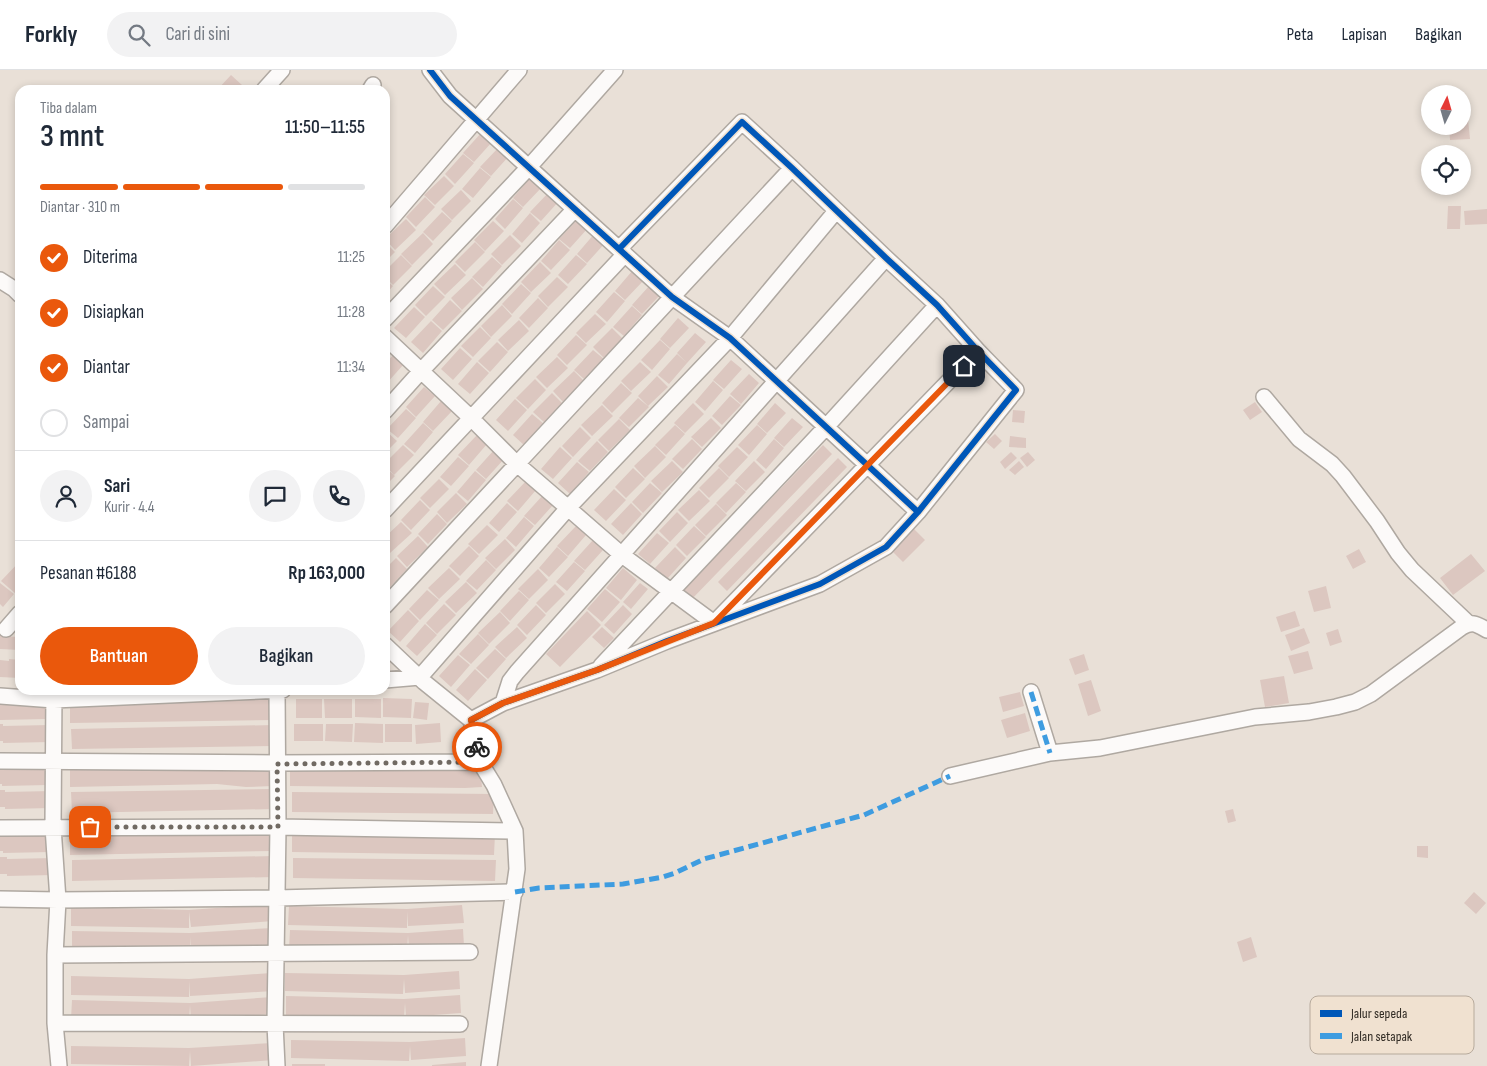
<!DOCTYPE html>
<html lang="id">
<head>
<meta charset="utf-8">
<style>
  :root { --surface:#fff; --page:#f2f2f3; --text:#1f2937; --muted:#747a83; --line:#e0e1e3; --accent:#ea580c }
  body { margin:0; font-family:"Sofia Sans Condensed",sans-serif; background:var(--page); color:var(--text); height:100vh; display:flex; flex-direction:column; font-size:19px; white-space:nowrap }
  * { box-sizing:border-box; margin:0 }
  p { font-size:16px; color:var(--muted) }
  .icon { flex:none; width:28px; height:28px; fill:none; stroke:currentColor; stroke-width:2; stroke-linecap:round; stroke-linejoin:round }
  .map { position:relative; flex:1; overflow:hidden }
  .panel { position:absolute; left:15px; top:15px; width:375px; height:610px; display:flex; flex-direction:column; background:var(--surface); border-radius:15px; box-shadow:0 2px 8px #0003 }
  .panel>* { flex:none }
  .needle { width:32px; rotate:5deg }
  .controls { position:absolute; left:1421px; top:15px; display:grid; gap:10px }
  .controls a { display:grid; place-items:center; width:50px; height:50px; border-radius:50%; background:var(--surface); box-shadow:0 2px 8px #0003; font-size:25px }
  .pin { position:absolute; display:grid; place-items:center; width:42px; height:42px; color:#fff; margin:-21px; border-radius:10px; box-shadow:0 2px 8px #0006 }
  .courier { position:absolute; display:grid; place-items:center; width:50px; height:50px; margin:-25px; border:4px solid #ea580c; border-radius:50%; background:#fff; color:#222; box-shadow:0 1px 6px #0007 }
  .head em { font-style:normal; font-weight:600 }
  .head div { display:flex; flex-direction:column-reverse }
  .head { display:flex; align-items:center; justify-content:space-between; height:85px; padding:0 25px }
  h1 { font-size:32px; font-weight:600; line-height:38px }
  .bar { display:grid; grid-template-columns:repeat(4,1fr); gap:8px 5px; align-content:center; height:60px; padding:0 25px }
  .bar i { height:6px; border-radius:4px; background:var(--line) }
  .bar .selected { background:var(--accent) }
  .bar p { grid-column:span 4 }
  .line { display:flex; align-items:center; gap:12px; padding:0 25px; border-top:1px solid var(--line) }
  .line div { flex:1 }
  .round { display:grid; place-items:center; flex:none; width:52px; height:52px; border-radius:26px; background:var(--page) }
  ol { padding:0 25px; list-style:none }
  li { display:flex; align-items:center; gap:15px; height:55px }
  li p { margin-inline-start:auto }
  li .icon { padding:5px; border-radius:50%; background:var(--accent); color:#fff; stroke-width:4 }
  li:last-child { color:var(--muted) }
  li i { width:28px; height:28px; border:2px solid var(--line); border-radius:50% }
  .button { display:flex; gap:10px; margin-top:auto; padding:10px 25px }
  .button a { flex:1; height:58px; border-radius:30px; background:var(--accent); color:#fff; font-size:20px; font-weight:600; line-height:58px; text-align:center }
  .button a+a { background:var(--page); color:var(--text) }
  header { display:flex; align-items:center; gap:30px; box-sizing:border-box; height:70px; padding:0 25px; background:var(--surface); border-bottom:1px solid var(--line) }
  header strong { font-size:24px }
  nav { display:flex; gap:28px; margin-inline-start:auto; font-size:18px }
  .search { width:350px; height:45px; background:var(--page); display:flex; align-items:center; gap:12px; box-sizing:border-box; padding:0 18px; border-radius:28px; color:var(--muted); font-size:19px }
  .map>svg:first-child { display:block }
</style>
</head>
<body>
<header>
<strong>Forkly</strong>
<div class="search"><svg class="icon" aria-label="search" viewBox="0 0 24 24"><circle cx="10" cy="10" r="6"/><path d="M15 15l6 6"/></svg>Cari di sini</div>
<nav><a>Peta</a><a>Lapisan</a><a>Bagikan</a></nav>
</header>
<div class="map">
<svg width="1487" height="996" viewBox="0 0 1487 996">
  <rect width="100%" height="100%" fill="#e9e0d7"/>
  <path fill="#dcc7c0" d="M231,5L242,15L238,20H217Z
    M1462,49H1468L1470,69L1450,70L1449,56H1462Z
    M482,62L492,72L474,92L463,83Z
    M499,77L509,86L491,106L480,97Z
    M463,84L474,93L455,114L445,104Z
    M480,98L491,107L473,128L462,119Z
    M444,106L454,116L435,135L424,125Z
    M531,107L542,117L523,137L513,128Z
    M461,120L471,131L452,150L441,139Z
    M549,122L559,131L541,151L530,142Z
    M425,127L435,137L416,157L406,147Z
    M513,129L523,138L505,159L495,149Z
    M1448,136H1461L1460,159H1447Z
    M1487,139V154L1465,155L1464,141Z
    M442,142L452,151L433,171L423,162Z
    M530,143L540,153L522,173L512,164Z
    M406,149L416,160L395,180L385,169Z
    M578,149L588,158L570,178L559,169Z
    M493,151L504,161L485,181L474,170Z
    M423,163L433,174L412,195L401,184Z
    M595,163L606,172L587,193L577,184Z
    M510,165L521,176L502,195L491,184Z
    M559,170L570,180L551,200L541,191Z
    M385,172L395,182L385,192Z
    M475,172L485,182L465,202L455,192Z
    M401,185L412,196L393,215L385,207V201Z
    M576,185L587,194L568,214L558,205Z
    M492,187L502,196L483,217L472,207Z
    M540,192L551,203L531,222L521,212Z
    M455,194L466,205L445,225L434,214Z
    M633,200L644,210L625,230L615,221Z
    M557,207L568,217L548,237L538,226Z
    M472,208L483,219L462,240L451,228Z
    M385,209L393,216L385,225Z
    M521,214L531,223L512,244L502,234Z
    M650,215L661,224L642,244L632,235Z
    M433,216L445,227L426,246L415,235Z
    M614,222L625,231L607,252L596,242Z
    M538,228L548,238L529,258L519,248Z
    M450,230L462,241L443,260L432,250Z
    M502,235L512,246L491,267L481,256Z
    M632,236L642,245L624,266L613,257Z
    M414,237L425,247L406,268L394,258Z
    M595,244L606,254L586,273L576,263Z
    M678,248L689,258L670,278L660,269Z
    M519,250L529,261L508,281L498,270Z
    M431,251L442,261L423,283L411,272Z
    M480,257L491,268L473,287L461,276Z
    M612,258L623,269L604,288L593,277Z
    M695,263L706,272L687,293L677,283Z
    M576,265L587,275L567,295L557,285Z
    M660,270L670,279L652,300L641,290Z
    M497,272L508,282L490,302L478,291Z
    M460,278L472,289L453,310L441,299Z
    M593,280L604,289L584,309L574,300Z
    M394,284L404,294L386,314L385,294Z
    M677,284L687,293L669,314L658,305Z
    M557,287L568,298L547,318L536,307Z
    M731,290L742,299L724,319L713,310Z
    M477,292L489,303L470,324L458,314Z
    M640,292L651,302L631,321L621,311Z
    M574,301L585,312L564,333L553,321Z
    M749,304L759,313L741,334L730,324Z
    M657,306L668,317L648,336L638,326Z
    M535,309L546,320L528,339L516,328Z
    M713,311L723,320L705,341L695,332Z
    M621,313L632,323L612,343L602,333Z
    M424,317L435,326L416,347L406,337Z
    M552,323L563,334L545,353L533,342Z
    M730,326L741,335L722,355L712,346Z
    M638,328L649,337L629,357L619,348Z
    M515,329L527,340L508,361L496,350Z
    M441,331L452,341L433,361L423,352Z
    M1255,332L1262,342L1250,350L1243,340Z
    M693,333L704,344L685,363L674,353Z
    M775,333L786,343L767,363L757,354Z
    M602,335L613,346L592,366L581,355Z
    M406,339L416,348L398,368L387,359Z
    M1013,340L1025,341L1024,353L1012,352Z
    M532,344L544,354L525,376L513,365Z
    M711,348L721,358L702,377L691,367Z
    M792,348L803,357L784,377L774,368Z
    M619,349L630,360L609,381L598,370Z
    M423,353L433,362L415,383L404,374Z
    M675,355L685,364L666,385L655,375Z
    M757,355L767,364L749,385L738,375Z
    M580,357L591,368L573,387L562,376Z
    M386,361L397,371L385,383V362Z
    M995,364L1002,371L994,379L986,372Z
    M477,365L487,374L469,395L458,385Z
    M1010,366L1026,368V378L1009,377Z
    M692,369L702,379L683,399L672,389Z
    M774,369L784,378L766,399L756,390Z
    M597,371L608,382L590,401L578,391Z
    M403,375L414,385L394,405L385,395V393Z
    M823,375L832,384L690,531L680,522Z
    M655,376L666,387L645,408L634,396Z
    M560,377L572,388L553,409L541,399Z
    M737,377L748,387L729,407L718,396Z
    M494,380L504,389L486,409L476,400Z
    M1011,382L1017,388L1005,399L1000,392Z
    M1028,382L1035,390L1027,397L1020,388Z
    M458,387L469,396L451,416L440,407Z
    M838,388L847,397L727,521L718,512Z
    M672,391L683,402L662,422L651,411Z
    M754,391L765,402L746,421L735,411Z
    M1019,391L1024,397L1015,405L1009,400Z
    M577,392L589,402L570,424L558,413Z
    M385,397L395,406L385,416Z
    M633,398L645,409L626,428L615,417Z
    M719,398L729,408L709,428L699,418Z
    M475,401L486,410L468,431L457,422Z
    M439,409L449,419L430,438L420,428Z
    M526,411L536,420L518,441L507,431Z
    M650,413L662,423L643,443L632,432Z
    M736,413L746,422L726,443L716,433Z
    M614,419L626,430L606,451L594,440Z
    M699,420L710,431L689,451L678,440Z
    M456,423L467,434L447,453L437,442Z
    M543,425L553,435L535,455L524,446Z
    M420,430L430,440L411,460L401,450Z
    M507,433L517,442L499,462L489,453Z
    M631,433L642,444L623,465L611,454Z
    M716,434L727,445L706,466L695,455Z
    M677,442L688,453L670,472L659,461Z
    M437,444L447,454L428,474L418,464Z
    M524,447L534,456L516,477L506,468Z
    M401,452L412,463L390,483L385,478V467Z
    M487,455L498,465L479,484L468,474Z
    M576,456L586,465L568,486L557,476Z
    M694,456L706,467L687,486L676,475Z
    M914,459L925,470L903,492L892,481Z
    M657,463L669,473L650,494L638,484Z
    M418,466L428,477L407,497L397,486Z
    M505,469L515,480L496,499L485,488Z
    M593,470L603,480L585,500L574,491Z
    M469,476L479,486L460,506L449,496Z
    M557,477L568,487L549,507L539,498Z
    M675,477L686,488L667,509L655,498Z
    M1359,479L1366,492L1353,499L1346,486Z
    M385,480L390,484L385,490Z
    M1471,484L1485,501L1453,525L1440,508Z
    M396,488L407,499L389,518L385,515V499Z
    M486,490L496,500L477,520L466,511Z
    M20,491V520L16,524L1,511Z
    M574,492L585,501L567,521L556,512Z
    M449,498L460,509L439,529L428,518Z
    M623,498L637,510L621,530L606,518Z
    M538,499L548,510L529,529L518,519Z
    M466,512L477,523L456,543L445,532Z
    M0,513L14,524L3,537L0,534Z
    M640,513L648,519L631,539L623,532Z
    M555,514L565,524L546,543L536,533Z
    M1326,516L1331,538L1314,542L1308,521Z
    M605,519L620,532L602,552L587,539Z
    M427,520L439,530L420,550L409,539Z
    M519,521L529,530L510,551L500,541Z
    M444,534L456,545L437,564L426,553Z
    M536,535L546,545L527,565L517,555Z
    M623,535L632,544L614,564L604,555Z
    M408,540L419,551L400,572L388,561Z
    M587,541L601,555L560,597L546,584Z
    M1295,541L1300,556L1281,562L1276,547Z
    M500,542L510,553L489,574L478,563Z
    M425,554L437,565L417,586L406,576Z
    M517,557L527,568L506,588L495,577Z
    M602,557L614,568L604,578L592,567Z
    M1304,558L1310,573L1291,581L1285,565Z
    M1338,559L1342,572L1330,576L1326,563Z
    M478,564L489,575L471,594L459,584Z
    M0,566L20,567V580L0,579Z
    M495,579L506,589L488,609L476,598Z
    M1308,581L1313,599L1294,604L1288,586Z
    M1084,584L1089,600L1075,605L1069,589Z
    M458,585L470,595L451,617L439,606Z
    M9,589L20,590V608L0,607V590L9,591Z
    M475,599L487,610L468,631L456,620Z
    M1284,606L1289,633L1265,637L1260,610Z
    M1091,610L1101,641L1088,646L1078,614Z
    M1020,622L1024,636L1003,642L999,627Z
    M383,628L412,629L411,648L383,647Z
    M272,629L273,650L70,653V633Z
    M296,629H322V648H296Z
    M324,629H352V648H325Z
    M355,629H381V648L355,647Z
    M46,632V649L0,650V633Z
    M415,632L429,633L427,650L413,648Z
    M1025,643L1030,661L1007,668L1001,650Z
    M355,653L383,654V673L354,672Z
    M440,653L441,672L416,674L415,655Z
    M0,654H3V656L50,655V672L3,673V671H0Z
    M294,654H323V671H294Z
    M326,654H353L352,672L325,671Z
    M385,654H412V672H385Z
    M274,655V676L72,679L71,659Z
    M70,696H273V716L246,717L217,714L70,717Z
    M290,696L480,697L482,717L465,718L290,716Z
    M0,698H48V715L2,716V714H0Z
    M274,719V739L72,743L71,722Z
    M0,720H5V722L52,721V738L5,739V737H0Z
    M292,722L494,724L493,744L292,742Z
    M1233,739L1236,751L1228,753L1225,741Z
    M272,761L273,781L70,785V764Z
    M292,762L495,764L494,785L292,782Z
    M0,764H3V766L50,765V782L3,783V776V781H0Z
    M1417,776H1428V788L1417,787Z
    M274,786V807L72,811V790Z
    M0,787H7V789L54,788V805L7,806V804H0Z
    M293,788L496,790L495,811L293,808Z
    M1474,822L1486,833L1476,844L1464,833Z
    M271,834L273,851L191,857L189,842V858L71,856V837L189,840Z
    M462,835L464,853L408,856L407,841V858L288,855L289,836L407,839Z
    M272,858L273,875L191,881L190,867V882L72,879V861L190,863Z
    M463,859L464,876L409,880L408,865L407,881L289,879L290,860L408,863Z
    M1251,867L1257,887L1243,892L1237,872Z
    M459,901L460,919L405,923L404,909L403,924L285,921V903L404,905Z
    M271,903L273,921L190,926L189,911V927L71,925V906L189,909Z
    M460,925L461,943L406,947L405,933L404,948L286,945V926L404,929Z
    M272,927L273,944L191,950L190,935L189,951L71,949L72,930L190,933Z
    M465,968L466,986L411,990L410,976L409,991L291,988V970L410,972Z
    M272,973L273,990L191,996L190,981L189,996L71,994V976L189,978Z
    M466,992V996H432V995Z
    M292,994H325V996H292Z"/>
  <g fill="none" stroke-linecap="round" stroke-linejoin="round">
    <defs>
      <path id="minor" d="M430,0L450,26L672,227L730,268L918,442L886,477L820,514L667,571L597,600L520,627L503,633L471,650
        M264,20L282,0
        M370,20L373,15
        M385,156L519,0
        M619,179L742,52L792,98L886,188L937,235L978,281L1016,320L918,442
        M0,210L14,219L20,225
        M385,249L529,97L615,0
        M385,267L470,347L517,394L568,438L622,485L714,553L978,281
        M1264,327L1299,369L1332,394L1343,406L1377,451L1398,483L1412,500L1468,553
        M385,341L421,301L575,139
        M385,440L625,184
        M385,536L792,98
        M6,559L20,543
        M385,575L424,612L471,650L480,692L494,715L515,761L517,799L489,996
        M601,596L826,357L937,235
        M385,610L420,607L568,438L730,268L836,141
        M277,620L278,757L275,954L277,996
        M1031,622L1050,683
        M0,626L54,630L283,620
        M503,633L510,611L517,602L886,188
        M0,691L277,693L480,692
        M950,706L1050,683L1100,678L1255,647L1309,642L1336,637L1355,632L1371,624L1462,557C1473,551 1476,554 1487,560
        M0,758L278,757L515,761
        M0,829L58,830L53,757L54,620
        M55,885L470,882
        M55,953L460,954
        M59,996L55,953V885L58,830L277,828L515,822"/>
    </defs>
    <use href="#minor" stroke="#afa8a1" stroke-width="18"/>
    <use href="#minor" stroke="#fcfaf9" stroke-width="15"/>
    <path stroke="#3e9ce0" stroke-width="5" stroke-dasharray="10 5" stroke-linecap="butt" d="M1031,622L1050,683
      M515,822L539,818L623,814L663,807L675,803L704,789L864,745L950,706"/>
    <defs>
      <path id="cycleway" d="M430,0L450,26L672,227L730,268L918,442L886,477L820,514L667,571L597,600L520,627L503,633L471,650
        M619,179L742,52L792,98L886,188L937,235L978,281L1016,320L918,442"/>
    </defs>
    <use href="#cycleway" stroke="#f0e1d0" stroke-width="9"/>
    <use href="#cycleway" stroke="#0057b8" stroke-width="6"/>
  </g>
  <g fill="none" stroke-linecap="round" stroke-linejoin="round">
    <path stroke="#716a63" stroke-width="5" stroke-dasharray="0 9" d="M90,757H278L277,694L480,692L477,677"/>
    <path stroke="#ea580c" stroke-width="6" d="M477,677L471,650L503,633L597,600L714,553L964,296"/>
  </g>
  <rect x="1310" y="926" width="164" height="58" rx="8" fill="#f0e1d0" stroke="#b7aa9c" stroke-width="1"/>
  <rect x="1320" y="940" width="22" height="7" fill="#0057b8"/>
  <rect x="1320" y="963" width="22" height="6" fill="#3e9ce0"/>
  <g font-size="14" fill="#312b24">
    <text x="1351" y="948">Jalur sepeda</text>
    <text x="1351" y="971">Jalan setapak</text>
  </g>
</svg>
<div class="controls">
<a><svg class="needle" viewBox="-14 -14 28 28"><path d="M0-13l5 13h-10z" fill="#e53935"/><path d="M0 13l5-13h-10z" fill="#747a83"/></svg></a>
<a><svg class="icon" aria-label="locate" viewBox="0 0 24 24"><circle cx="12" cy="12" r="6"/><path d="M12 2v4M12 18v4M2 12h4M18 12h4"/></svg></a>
</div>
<div class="pin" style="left:90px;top:757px;background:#ea580c"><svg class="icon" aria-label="bag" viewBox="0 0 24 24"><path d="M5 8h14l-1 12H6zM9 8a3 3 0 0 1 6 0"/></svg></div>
<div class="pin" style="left:964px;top:296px;background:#1f2937"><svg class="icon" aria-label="home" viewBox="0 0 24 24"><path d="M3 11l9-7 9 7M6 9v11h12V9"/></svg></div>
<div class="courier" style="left:477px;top:677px"><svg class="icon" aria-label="bike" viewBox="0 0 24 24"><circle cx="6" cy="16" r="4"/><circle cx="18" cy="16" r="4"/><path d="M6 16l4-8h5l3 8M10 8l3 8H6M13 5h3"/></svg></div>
<section class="panel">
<div class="head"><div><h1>3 mnt</h1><p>Tiba dalam</p></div><em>11:50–11:55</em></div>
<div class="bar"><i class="selected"></i><i class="selected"></i><i class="selected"></i><i></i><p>Diantar · 310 m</p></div>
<ol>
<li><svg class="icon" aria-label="check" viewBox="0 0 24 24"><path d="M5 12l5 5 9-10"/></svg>Diterima<p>11:25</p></li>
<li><svg class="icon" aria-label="check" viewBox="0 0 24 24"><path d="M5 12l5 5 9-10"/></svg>Disiapkan<p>11:28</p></li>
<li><svg class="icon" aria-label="check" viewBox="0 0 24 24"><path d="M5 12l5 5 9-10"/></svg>Diantar<p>11:34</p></li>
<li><i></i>Sampai</li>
</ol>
<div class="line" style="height:90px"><a class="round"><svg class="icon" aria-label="person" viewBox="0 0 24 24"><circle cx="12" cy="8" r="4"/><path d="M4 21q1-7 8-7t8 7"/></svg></a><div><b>Sari</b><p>Kurir · 4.4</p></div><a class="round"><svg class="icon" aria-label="chat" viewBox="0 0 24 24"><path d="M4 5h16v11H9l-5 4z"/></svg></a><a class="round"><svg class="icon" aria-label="phone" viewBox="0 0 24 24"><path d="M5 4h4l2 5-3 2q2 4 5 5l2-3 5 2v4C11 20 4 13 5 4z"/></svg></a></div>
<div class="line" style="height:65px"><div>Pesanan #6188</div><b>Rp 163,000</b></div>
<div class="button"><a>Bantuan</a><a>Bagikan</a></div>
</section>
</div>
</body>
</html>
